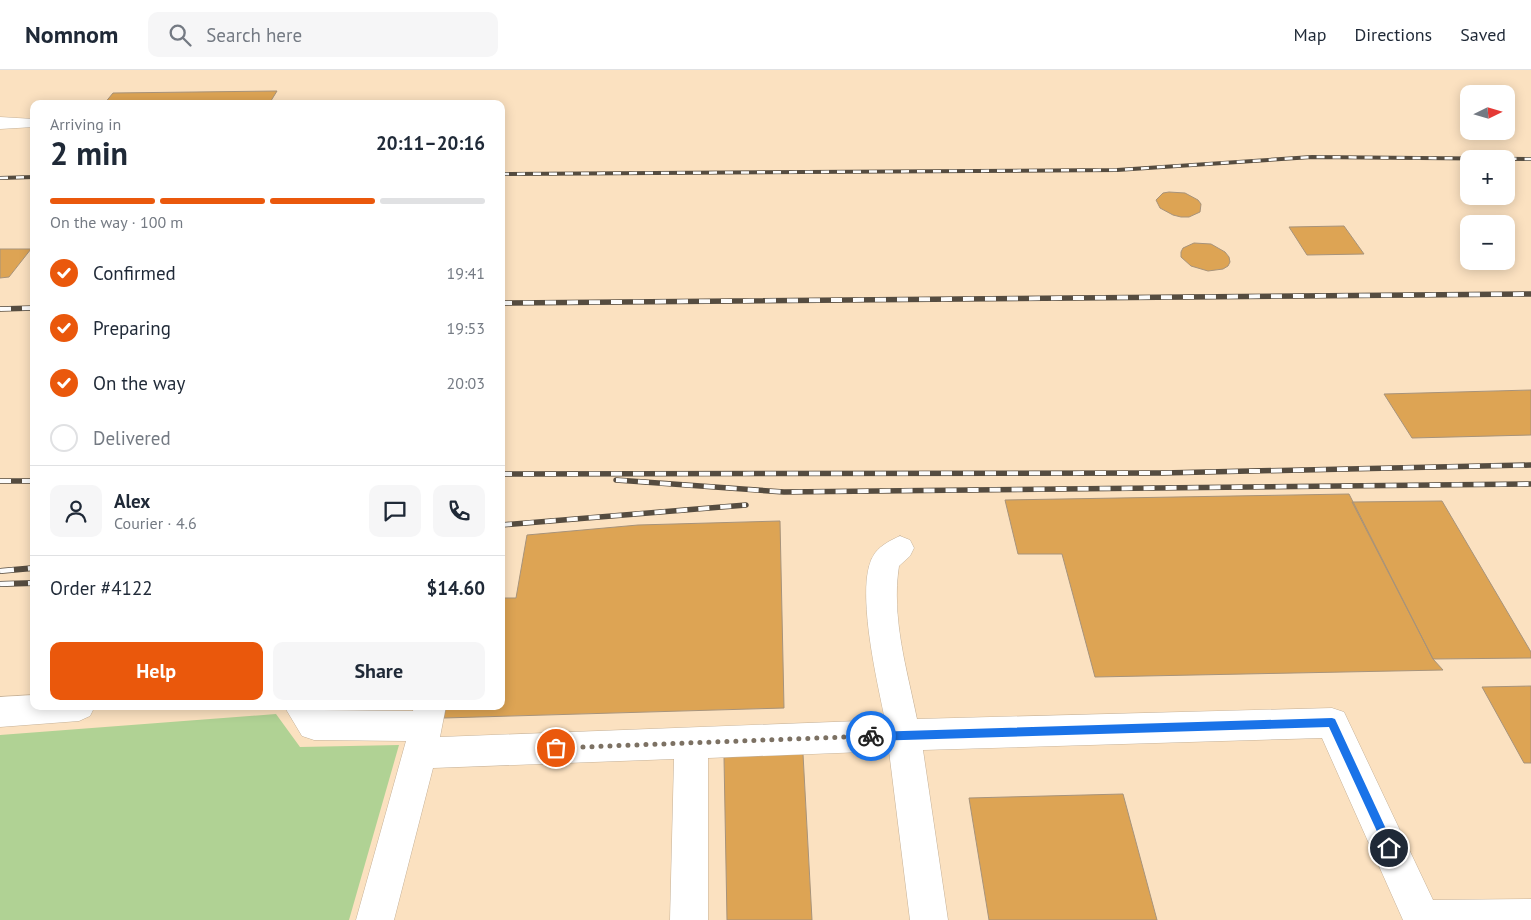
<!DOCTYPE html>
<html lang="en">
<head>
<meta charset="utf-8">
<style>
  :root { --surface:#fff; --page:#f6f6f7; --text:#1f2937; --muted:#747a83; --line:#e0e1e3; --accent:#ea580c }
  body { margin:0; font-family:"PT Sans",sans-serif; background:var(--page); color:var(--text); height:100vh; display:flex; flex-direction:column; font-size:19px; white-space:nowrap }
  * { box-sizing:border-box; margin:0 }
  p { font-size:16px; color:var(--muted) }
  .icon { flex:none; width:28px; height:28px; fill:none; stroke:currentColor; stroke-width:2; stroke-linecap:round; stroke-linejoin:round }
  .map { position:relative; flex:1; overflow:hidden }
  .side { position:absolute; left:30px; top:30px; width:475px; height:610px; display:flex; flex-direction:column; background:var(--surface); border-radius:10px; box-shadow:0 2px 12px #0003 }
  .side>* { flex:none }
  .needle { width:32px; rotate:85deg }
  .buttons { position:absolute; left:1460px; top:15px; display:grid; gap:10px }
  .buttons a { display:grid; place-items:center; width:55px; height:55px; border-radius:10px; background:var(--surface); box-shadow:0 2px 12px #0003; font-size:25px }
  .pin { position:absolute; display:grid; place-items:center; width:42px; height:42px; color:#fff; margin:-21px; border:2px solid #fff; border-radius:50%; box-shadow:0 1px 5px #0007 }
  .courier { position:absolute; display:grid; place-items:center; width:50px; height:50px; margin:-25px; border:4px solid #1a73e8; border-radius:50%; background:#fff; color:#222; box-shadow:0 1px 6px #0007 }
  .head em { font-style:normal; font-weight:800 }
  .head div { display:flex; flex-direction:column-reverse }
  .head { display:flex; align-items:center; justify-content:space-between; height:85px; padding:0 20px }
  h1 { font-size:32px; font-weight:800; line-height:38px }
  .bar { display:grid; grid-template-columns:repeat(4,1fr); gap:8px 5px; align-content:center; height:60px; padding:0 20px }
  .bar i { height:6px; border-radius:4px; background:var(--line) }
  .bar .active { background:var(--accent) }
  .bar p { grid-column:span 4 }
  .line { display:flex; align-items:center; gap:12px; padding:0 20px; border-top:1px solid var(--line) }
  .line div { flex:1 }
  .round { display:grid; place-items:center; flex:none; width:52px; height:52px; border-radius:10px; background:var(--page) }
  ol { padding:0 20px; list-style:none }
  li { display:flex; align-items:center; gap:15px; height:55px }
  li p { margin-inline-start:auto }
  li .icon { padding:5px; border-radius:50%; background:var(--accent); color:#fff; stroke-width:4 }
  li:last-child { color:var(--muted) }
  li i { width:28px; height:28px; border:2px solid var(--line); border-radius:50% }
  .action { display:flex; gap:10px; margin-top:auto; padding:10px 20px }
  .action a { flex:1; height:58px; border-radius:10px; background:var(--accent); color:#fff; font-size:20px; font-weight:800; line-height:58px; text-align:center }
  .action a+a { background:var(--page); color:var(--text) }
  header { display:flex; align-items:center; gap:30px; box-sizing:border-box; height:70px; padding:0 25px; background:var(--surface); border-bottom:1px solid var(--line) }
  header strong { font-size:24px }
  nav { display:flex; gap:28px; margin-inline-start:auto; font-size:18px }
  .search { width:350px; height:45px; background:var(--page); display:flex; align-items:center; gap:12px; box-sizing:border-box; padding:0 18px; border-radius:10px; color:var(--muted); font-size:19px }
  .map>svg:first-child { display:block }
</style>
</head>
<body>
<header>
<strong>Nomnom</strong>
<div class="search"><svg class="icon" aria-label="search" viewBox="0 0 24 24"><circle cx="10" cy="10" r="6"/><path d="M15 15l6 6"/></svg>Search here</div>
<nav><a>Map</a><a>Directions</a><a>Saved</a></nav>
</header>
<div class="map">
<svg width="1531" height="850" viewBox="0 0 1531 850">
  <rect width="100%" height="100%" fill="#fdecd7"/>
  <path fill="#fbe1c0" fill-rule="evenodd" d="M0,0H1531V850H0ZM1469,24H1506V61H1469ZM34,34H501V636H34ZM1469,89H1506V126H1469ZM1469,154H1506V191H1469Z"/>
  <path fill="#b0d294" d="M276,644L300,677L399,675L349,850H0V665Z"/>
  <path fill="#dda454" stroke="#a7937b" d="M277,21L269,34H104L113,23Z
    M1169,122L1185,123L1198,130L1201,134L1200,142L1189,147H1181L1173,145L1160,138L1156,130L1163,123Z
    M1344,156L1364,184L1307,185L1289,157Z
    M1194,173L1211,174L1225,182L1229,187L1230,192L1228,196L1223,199L1208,201L1191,196L1181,187V182L1183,178Z
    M0,179H31L9,207L0,208Z
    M1531,320V365L1412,368L1384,324Z
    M1349,424L1433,589L1443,600L1095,607L1062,484H1018L1005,430Z
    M1442,431L1531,582V588L1433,589L1352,432Z
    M780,451L784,638L444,648L446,636H501V528H516L527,465L638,455Z
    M1531,616V693H1524L1482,617Z
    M803,684L812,850H727L724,687Z
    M1123,724L1157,850H989L969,728Z"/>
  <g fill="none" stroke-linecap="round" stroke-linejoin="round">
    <defs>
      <path id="minor" d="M0,47L34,49V57L0,59Z
        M900,466L910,470L914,478L910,486L899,496C891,548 907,599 917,649L1332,638L1344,642L1433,830L1531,829V850H1403L1322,668L923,680L948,850H910L889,681L708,688V850H670L674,689L433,698L394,850H356L406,671L314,670L302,666L284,636H320L322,640L413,641L414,636H446L440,667L885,650C878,615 853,512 875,483C881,475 891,470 900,466Z
        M34,625V636H95L90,646L79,651L0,657V627Z"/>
    </defs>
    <use href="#minor" stroke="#c5b198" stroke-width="1"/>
    <use href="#minor" fill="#fff" fill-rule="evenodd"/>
    <defs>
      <path id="rail-far2" d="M501,104L1117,100L1312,87L1531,89
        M0,108L34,107"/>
      <path id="rail-far1" d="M501,233L1531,224
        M0,239L34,238
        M501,404L1162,403L1531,395
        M616,410L784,422L1531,414
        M0,411H34
        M501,455L746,435"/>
      <path id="rail" d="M0,501L34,498
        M0,514L34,513"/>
    </defs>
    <use href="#rail-far2" stroke="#554c40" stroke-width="4"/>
    <use href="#rail-far1" stroke="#554c40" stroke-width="5.5"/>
    <use href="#rail" stroke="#554c40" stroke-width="6"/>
    <use href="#rail-far2" stroke="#fcfcfc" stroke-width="2.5" stroke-dasharray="8" stroke-linecap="butt"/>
    <use href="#rail-far1" stroke="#fcfcfc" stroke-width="4" stroke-dasharray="11" stroke-linecap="butt"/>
    <use href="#rail" stroke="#fcfcfc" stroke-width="4.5" stroke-dasharray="14" stroke-linecap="butt"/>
  </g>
  <path fill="#1a73e8" d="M1332,648L1335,649L1393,774L1395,778L1393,781L1389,783L1386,781L1329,657L871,671L866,666L871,662Z"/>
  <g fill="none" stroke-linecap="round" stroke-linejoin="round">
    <path stroke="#7c7163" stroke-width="5" stroke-dasharray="0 9" d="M556,678L871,666"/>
  </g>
</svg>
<div class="buttons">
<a><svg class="needle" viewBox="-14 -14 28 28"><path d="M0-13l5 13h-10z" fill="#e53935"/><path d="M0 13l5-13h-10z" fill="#747a83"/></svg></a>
<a>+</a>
<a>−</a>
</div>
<div class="pin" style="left:556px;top:678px;background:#ea580c"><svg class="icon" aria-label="bag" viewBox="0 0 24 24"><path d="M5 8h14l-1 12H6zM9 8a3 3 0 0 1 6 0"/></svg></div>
<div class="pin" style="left:1389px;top:778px;background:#1f2937"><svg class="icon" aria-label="home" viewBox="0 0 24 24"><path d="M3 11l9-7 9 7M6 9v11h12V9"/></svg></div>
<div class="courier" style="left:871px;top:666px"><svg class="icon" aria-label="bike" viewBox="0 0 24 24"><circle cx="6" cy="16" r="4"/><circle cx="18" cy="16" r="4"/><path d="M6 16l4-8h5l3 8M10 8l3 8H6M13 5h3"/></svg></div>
<section class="side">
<div class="head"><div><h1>2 min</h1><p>Arriving in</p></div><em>20:11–20:16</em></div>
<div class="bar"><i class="active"></i><i class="active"></i><i class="active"></i><i></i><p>On the way · 100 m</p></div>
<ol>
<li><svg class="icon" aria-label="check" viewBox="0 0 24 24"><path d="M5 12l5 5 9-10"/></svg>Confirmed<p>19:41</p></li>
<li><svg class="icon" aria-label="check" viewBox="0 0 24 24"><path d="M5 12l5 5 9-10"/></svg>Preparing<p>19:53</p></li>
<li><svg class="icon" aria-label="check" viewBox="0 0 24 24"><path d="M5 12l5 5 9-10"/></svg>On the way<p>20:03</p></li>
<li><i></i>Delivered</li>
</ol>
<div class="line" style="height:90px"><a class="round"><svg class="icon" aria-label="person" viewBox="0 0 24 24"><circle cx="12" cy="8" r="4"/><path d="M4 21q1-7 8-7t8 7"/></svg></a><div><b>Alex</b><p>Courier · 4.6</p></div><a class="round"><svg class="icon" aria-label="chat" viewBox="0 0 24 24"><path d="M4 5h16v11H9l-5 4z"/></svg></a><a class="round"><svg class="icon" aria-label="phone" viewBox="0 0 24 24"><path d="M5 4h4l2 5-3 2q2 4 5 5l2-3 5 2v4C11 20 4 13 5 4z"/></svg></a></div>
<div class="line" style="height:65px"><div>Order #4122</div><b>$14.60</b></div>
<div class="action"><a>Help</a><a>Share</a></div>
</section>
</div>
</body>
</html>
